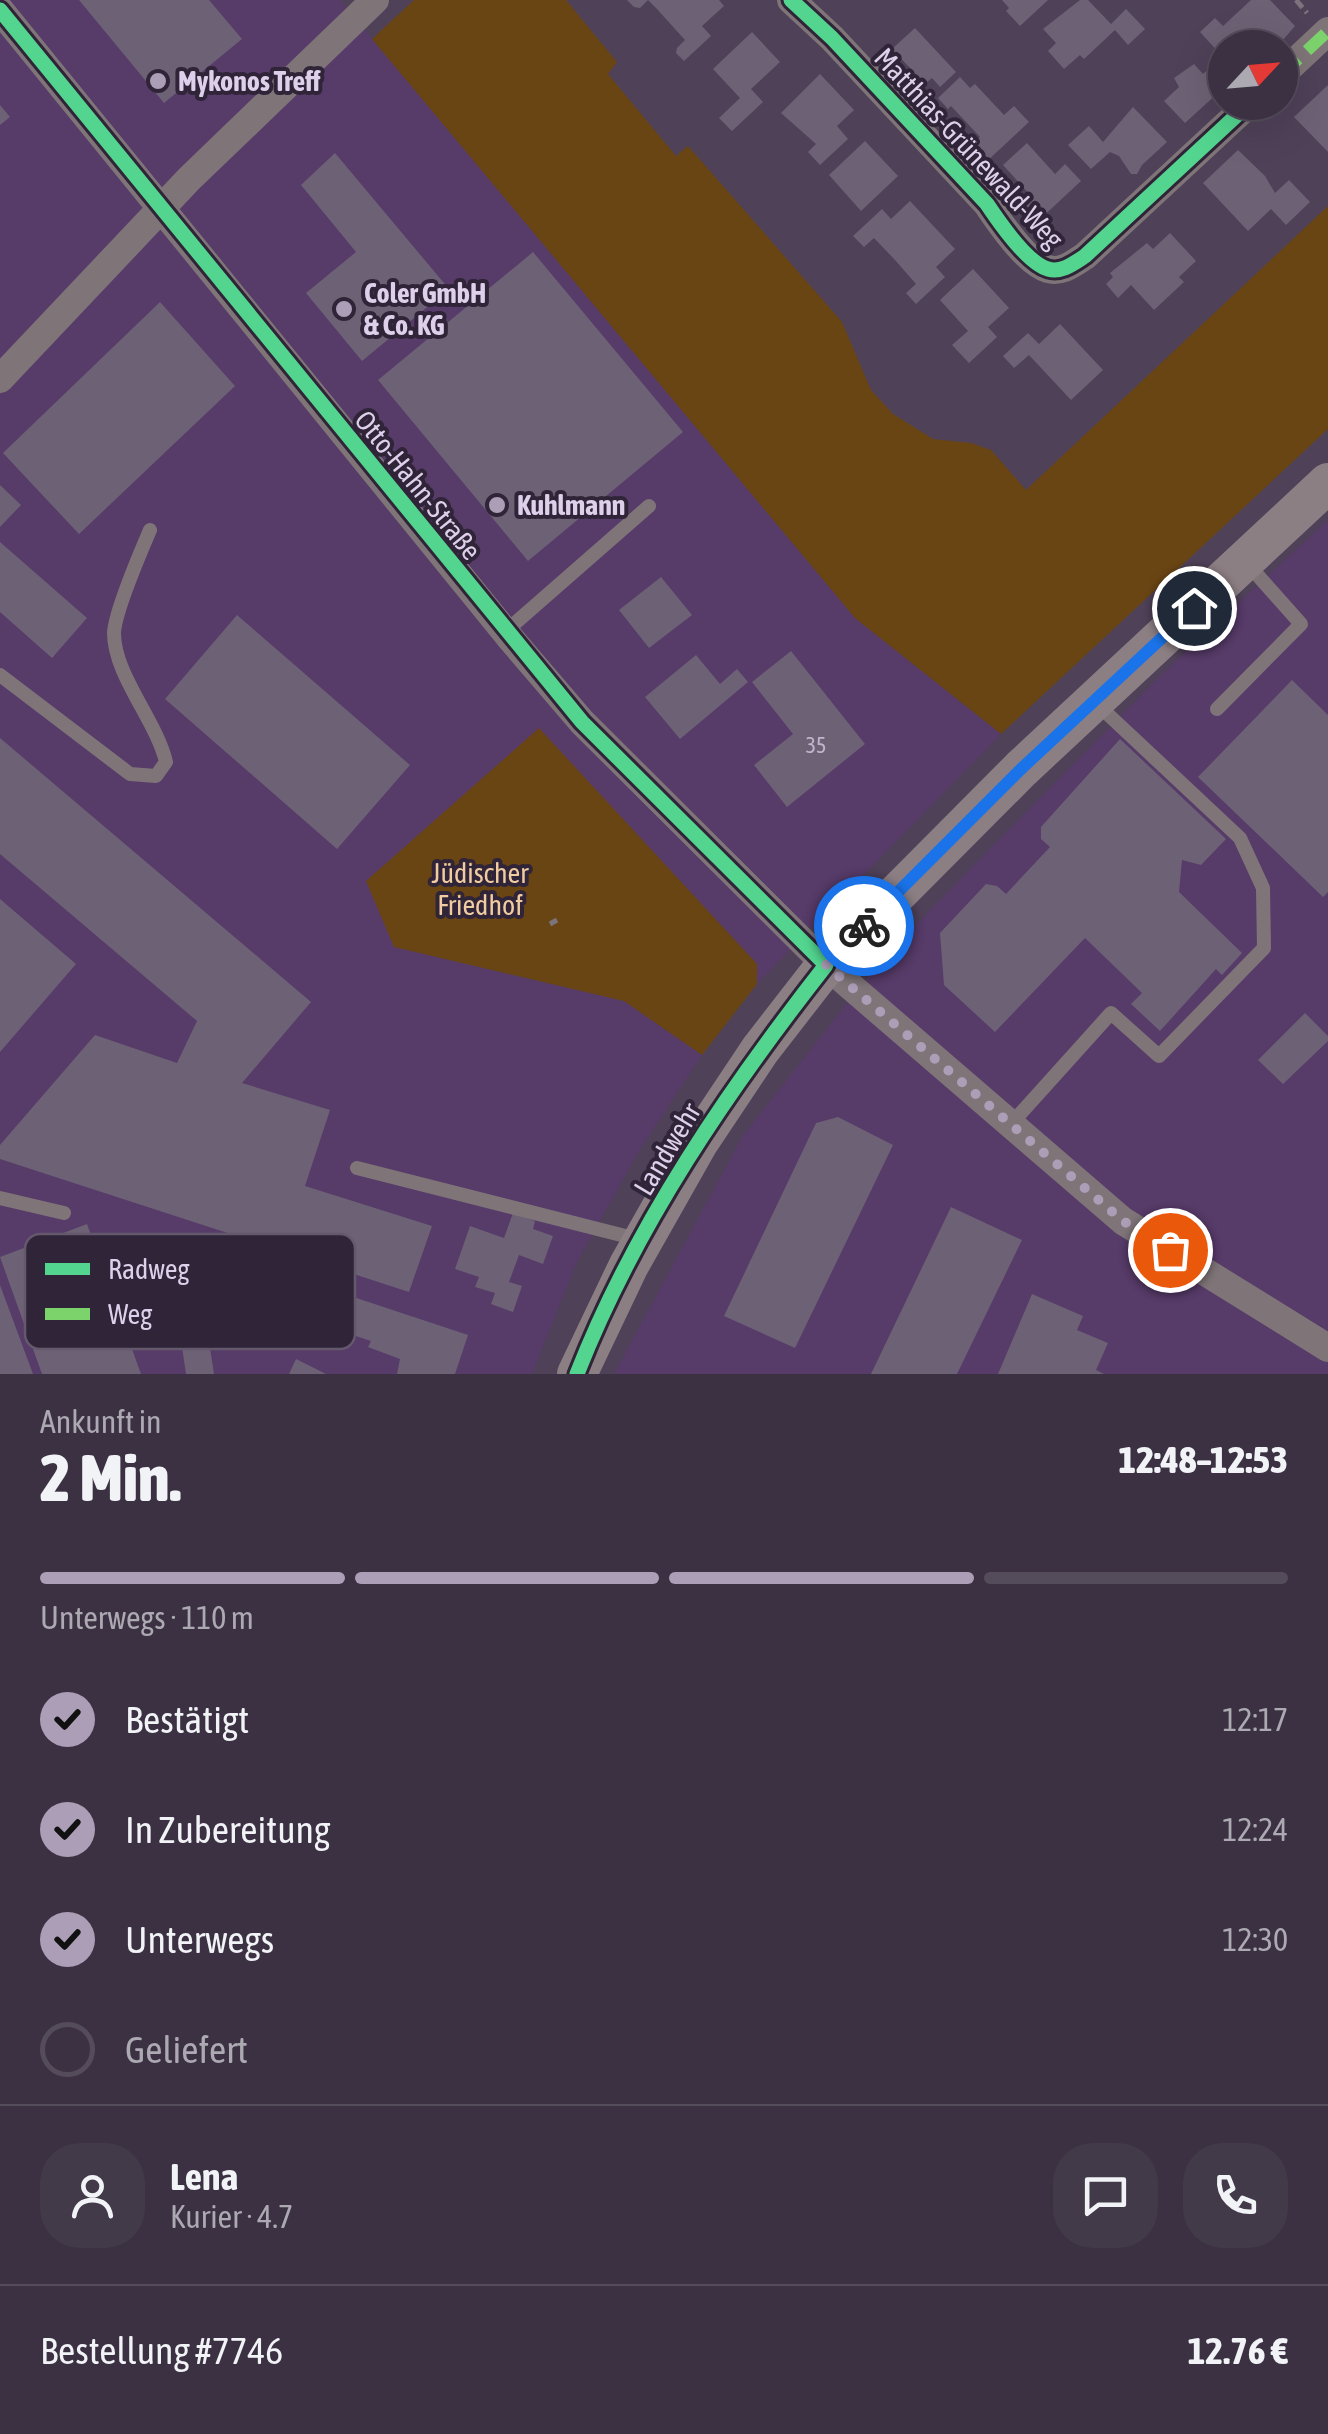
<!DOCTYPE html>
<html lang="de">
<head>
<meta charset="utf-8">
<style>
  :root { --surface:#3b3142; --page:#423949; --text:#f1f3f6; --muted:#aca9b2; --line:#544c5b; --accent:#ac9eb7 }
  body { margin:0; font-family:"Asap Condensed",sans-serif; background:var(--page); color:var(--text); height:100vh; display:flex; flex-direction:column; font-size:38px; white-space:nowrap }
  * { box-sizing:border-box; margin:0 }
  p { font-size:32px; color:var(--muted) }
  .icon { flex:none; width:55px; height:55px; fill:none; stroke:currentColor; stroke-width:2; stroke-linecap:round; stroke-linejoin:round }
  .map { position:relative; height:1374px; overflow:hidden }
  .drawer { display:flex; flex-direction:column; background:var(--surface); flex:1 }
  .drawer>* { flex:none }
  .needle { width:65px; rotate:64deg }
  .buttons { position:absolute; left:1208px; top:30px; display:grid; gap:20px }
  .buttons a { display:grid; place-items:center; width:90px; height:90px; border-radius:50%; background:var(--surface); box-shadow:0 10px 40px #0002,0 0 0 2px var(--line); font-size:50px }
  .pin { position:absolute; display:grid; place-items:center; width:85px; height:85px; color:#fff; margin:-42px; border:5px solid #fff; border-radius:50%; box-shadow:0 2px 10px #0007 }
  .courier { position:absolute; display:grid; place-items:center; width:100px; height:100px; margin:-50px; border:8px solid #1a73e8; border-radius:50%; background:#fff; color:#222; box-shadow:0 2px 12px #0007 }
  .summary em { font-style:normal; font-weight:800 }
  .summary div { display:flex; flex-direction:column-reverse }
  .summary { display:flex; align-items:center; justify-content:space-between; height:170px; padding:0 40px }
  h1 { font-size:65px; font-weight:800; line-height:75px }
  .bar { display:grid; grid-template-columns:repeat(4,1fr); gap:15px 10px; align-content:center; height:120px; padding:0 40px }
  .bar i { height:12px; border-radius:8px; background:var(--line) }
  .bar .on { background:var(--accent) }
  .bar p { grid-column:span 4 }
  .line { display:flex; align-items:center; gap:25px; padding:0 40px; border-top:2px solid var(--line) }
  .line div { flex:1 }
  .round { display:grid; place-items:center; flex:none; width:105px; height:105px; border-radius:40px; background:var(--page) }
  ol { padding:0 40px; list-style:none }
  li { display:flex; align-items:center; gap:30px; height:110px }
  li p { margin-inline-start:auto }
  li .icon { padding:10px; border-radius:50%; background:var(--accent); color:#111; stroke-width:4 }
  li:last-child { color:var(--muted) }
  li i { width:55px; height:55px; border:5px solid var(--line); border-radius:50% }
  .map>svg:first-child { display:block }
</style>
</head>
<body>
<div class="map">
<svg width="1328" height="1374" viewBox="0 0 1328 1374">
  <rect width="100%" height="100%" fill="#4f4158"/>
  <path fill="#573b69" d="M0,0H340L855,618L1001,734L757,984V964L539,729L394,947L624,1001L702,1055L640,1149L576,1264L532,1374H0Z
    M1328,520V1374H614L742,1137L882,959L1162,674Z"/>
  <path fill="#6a4514" d="M414,0H566L617,62L608,74L676,156L688,146L842,322L871,390L893,414L933,439L971,443L991,450L1026,490L1328,206V429L1001,734L855,618L372,39Z
    M539,728L757,964V984L702,1055L624,1001L394,947L366,881Z"/>
  <path fill="#6d6275" d="M79,0H209L242,39L164,103Z
    M627,0H719L724,6L702,26L711,36L684,61L676,53L677,48L685,40L656,8L648,0L640,8L634,7Z
    M1002,0H1048L1020,26L1006,11L1009,8Z
    M1080,0H1088L1111,24L1126,9L1145,29L1128,45L1115,30L1084,59L1080,55L1064,69L1048,51L1056,43L1043,29Z
    M1251,0H1270L1295,26L1276,48H1225V89L1221,94L1219,92L1185,123L1164,101L1179,87L1174,78L1194,64L1203,74L1222,56L1200,32L1215,18L1223,26Z
    M915,28L956,72L940,87L932,78L925,84L892,49Z
    M752,32L780,62L751,89L763,102L732,131L719,118L740,98L713,69Z
    M820,74L854,110L837,126L848,139L820,165L808,152L816,144L781,113Z
    M960,77L970,88L975,84L1004,115L1014,106L1029,122L985,163L970,146L980,137L951,106L948,109L938,98Z
    M1328,85V152L1294,117Z
    M0,105L10,117L0,125Z
    M1133,107L1167,142L1142,165L1137,174H1131L1119,156L1110,152L1091,169L1068,145L1089,126L1103,142Z
    M865,141L898,176L861,211L829,175Z
    M1027,143L1055,174L1065,164L1081,181L1037,222L1021,205L1031,196L1003,165Z
    M1238,150L1265,176L1275,193L1289,180L1310,202L1286,225L1271,209L1248,231L1203,183Z
    M335,153L449,289L362,361L306,293L356,252L301,185Z
    M910,201L955,249L936,267L945,277L916,304L906,293L916,284L895,260L874,238L864,247L853,236L882,209L891,219Z
    M1170,233L1196,261L1179,277L1184,282L1154,310L1131,285L1118,298L1106,284L1113,277L1110,273L1147,243L1153,249Z
    M533,252L683,432L528,561L378,380Z
    M973,269L1009,308L988,327L997,337L969,363L952,345L968,331L940,300Z
    M160,302L235,386L79,534L3,453Z
    M1060,324L1103,370L1071,400L1029,355L1014,368L1003,356L1028,333L1039,344Z
    M0,485L21,505L0,527Z
    M0,542L87,618L52,658L0,612Z
    M661,577L692,615L649,648L619,610Z
    M237,615L410,765L337,849L165,699Z
    M791,651L865,744L787,807L754,765L793,734L752,682Z
    M696,655L720,684L737,669L748,682L680,739L645,697Z
    M1292,680L1328,715V892L1323,897L1198,777Z
    M0,738L311,1002L242,1083L330,1110L305,1186L432,1226L409,1292L0,1159V1145L95,1035L177,1063L197,1021L0,854Z
    M1120,739L1226,839L1201,865L1182,860L1179,892L1242,953L1222,975L1216,969L1160,1031L1131,1004L1142,993L1085,938L995,1032L944,985L940,933L986,884L997,886L1006,894L1050,847L1041,839V827Z
    M0,899L76,964L0,1052Z
    M1305,1013L1328,1036V1041L1283,1084L1258,1060Z
    M838,1117L893,1145L795,1348L724,1316L816,1123Z
    M951,1207L1022,1240L957,1374H871Z
    M513,1213L535,1221L533,1229L553,1236L543,1264L519,1255L509,1282L522,1286L513,1312L491,1304L495,1293L475,1287L479,1277L455,1269L470,1226L504,1238Z
    M87,1224L141,1374H42L0,1257Z
    M266,1268L468,1335L455,1374H397L400,1359L368,1347L371,1341L256,1303Z
    M0,1285L33,1374H0Z
    M1032,1294L1083,1316L1077,1330L1108,1343L1096,1370L1104,1374H998Z
    M204,1309L214,1374H186L177,1313Z
    M296,1359L326,1374H289Z"/>
  <g fill="none" stroke-linecap="round" stroke-linejoin="round">
    <path stroke="#7d737c" stroke-width="5" stroke-dasharray="10 5" stroke-linecap="butt" d="M1296,0L1307,13
      M550,924L557,920"/>
    <path stroke="#7f7579" stroke-width="14" d="M505,632L649,506
      M0,675L130,774L156,776L166,762C156,720 114,675 114,633C115,611 141,551 150,530
      M1217,709L1301,624L1245,561
      M1011,1124L1111,1013L1159,1056L1264,948L1263,888L1240,838L1098,705
      M357,1168L637,1239
      M0,1198L64,1213"/>
    <path stroke="#7f7579" stroke-width="28" d="M791,0L832,38L987,204C999,222 1027,263 1048,269C1062,273 1074,263 1085,256L1251,102
      M0,10L511,639L582,722L826,965L1123,1221L1328,1348
      M1280,76L1328,31
      M0,379L189,179L375,0"/>
    <path stroke="#8c7f84" stroke-width="40" d="M577,1374L629,1265L698,1143L760,1050L826,965L1021,769L1328,483"/>
    <path stroke="#7cd36c" stroke-width="12" stroke-dasharray="25 12" stroke-linecap="butt" d="M1280,76L1328,31"/>
    <defs>
      <path id="cycleway" d="M791,0L832,38L987,204C999,222 1027,263 1048,269C1062,273 1074,263 1085,256L1251,102
        M0,10L582,722L826,965C728,1090 635,1226 577,1374"/>
    </defs>
    <use href="#cycleway" stroke="#302438" stroke-width="21"/>
    <use href="#cycleway" stroke="#53d58f" stroke-width="15"/>
  </g>
  <g fill="none" stroke-linecap="round" stroke-linejoin="round">
    <path stroke="#ac9eb7" stroke-width="10" stroke-dasharray="0 18" d="M864,926L826,965L1123,1221L1170,1250"/>
    <path stroke="#1a73e8" stroke-width="12" d="M864,926L1021,769L1194,608"/>
  </g>
  <g fill="#ac9eb7" stroke="#302438" stroke-width="4">
    <circle cx="158" cy="81" r="10"/>
    <circle cx="344" cy="309" r="10"/>
    <circle cx="497" cy="505" r="10"/>
  </g>
  <g text-anchor="middle" stroke-width="8" stroke-linejoin="round" paint-order="stroke">
    <g font-size="22" fill="#c2b4cd">
      <text x="816" y="753">35</text>
    </g>
    <g font-size="28" font-weight="bold" fill="#ded0ea" stroke="#302438" text-anchor="start">
      <text x="178" y="91">Mykonos Treff</text>
      <text x="364" y="303">Coler GmbH<tspan x="364" dy="32">&amp; Co. KG</tspan></text>
      <text x="517" y="515">Kuhlmann</text>
    </g>
    <g font-size="28" fill="#ded0ea" stroke="#302438">
      <text transform="translate(969 148) rotate(47)" y="10">Matthias-Grünewald-Weg</text>
      <text transform="translate(418 485) rotate(51)" y="10">Otto-Hahn-Straße</text>
      <text transform="translate(667 1149) rotate(-59)" y="10">Landwehr</text>
    </g>
    <g font-size="28" fill="#f2cca1" stroke="#302438">
      <text x="480" y="883">Jüdischer<tspan x="480" dy="32">Friedhof</tspan></text>
    </g>
  </g>
  <rect x="25" y="1234" width="330" height="115" rx="15" fill="#302438" stroke="#64586d" stroke-width="2.5"/>
  <rect x="45" y="1263" width="45" height="12" fill="#53d58f"/>
  <rect x="45" y="1308" width="45" height="12" fill="#7cd36c"/>
  <g font-size="28" fill="#ded0ea">
    <text x="108" y="1279">Radweg</text>
    <text x="108" y="1324">Weg</text>
  </g>
</svg>
<div class="buttons">
<a><svg class="needle" viewBox="-14 -14 28 28"><path d="M0-13l5 13h-10z" fill="#e53935"/><path d="M0 13l5-13h-10z" fill="#aca9b2"/></svg></a>
</div>
<div class="pin" style="left:1170px;top:1250px;background:#ea580c"><svg class="icon" aria-label="bag" viewBox="0 0 24 24"><path d="M5 8h14l-1 12H6zM9 8a3 3 0 0 1 6 0"/></svg></div>
<div class="pin" style="left:1194px;top:608px;background:#1f2937"><svg class="icon" aria-label="home" viewBox="0 0 24 24"><path d="M3 11l9-7 9 7M6 9v11h12V9"/></svg></div>
<div class="courier" style="left:864px;top:926px"><svg class="icon" aria-label="bike" viewBox="0 0 24 24"><circle cx="6" cy="16" r="4"/><circle cx="18" cy="16" r="4"/><path d="M6 16l4-8h5l3 8M10 8l3 8H6M13 5h3"/></svg></div>
</div>
<section class="drawer">
<div class="summary"><div><h1>2 Min.</h1><p>Ankunft in</p></div><em>12:48–12:53</em></div>
<div class="bar"><i class="on"></i><i class="on"></i><i class="on"></i><i></i><p>Unterwegs · 110 m</p></div>
<ol>
<li><svg class="icon" aria-label="check" viewBox="0 0 24 24"><path d="M5 12l5 5 9-10"/></svg>Bestätigt<p>12:17</p></li>
<li><svg class="icon" aria-label="check" viewBox="0 0 24 24"><path d="M5 12l5 5 9-10"/></svg>In Zubereitung<p>12:24</p></li>
<li><svg class="icon" aria-label="check" viewBox="0 0 24 24"><path d="M5 12l5 5 9-10"/></svg>Unterwegs<p>12:30</p></li>
<li><i></i>Geliefert</li>
</ol>
<div class="line" style="height:180px"><a class="round"><svg class="icon" aria-label="person" viewBox="0 0 24 24"><circle cx="12" cy="8" r="4"/><path d="M4 21q1-7 8-7t8 7"/></svg></a><div><b>Lena</b><p>Kurier · 4.7</p></div><a class="round"><svg class="icon" aria-label="chat" viewBox="0 0 24 24"><path d="M4 5h16v11H9l-5 4z"/></svg></a><a class="round"><svg class="icon" aria-label="phone" viewBox="0 0 24 24"><path d="M5 4h4l2 5-3 2q2 4 5 5l2-3 5 2v4C11 20 4 13 5 4z"/></svg></a></div>
<div class="line" style="height:130px"><div>Bestellung #7746</div><b>12.76 €</b></div>
</section>
</body>
</html>
